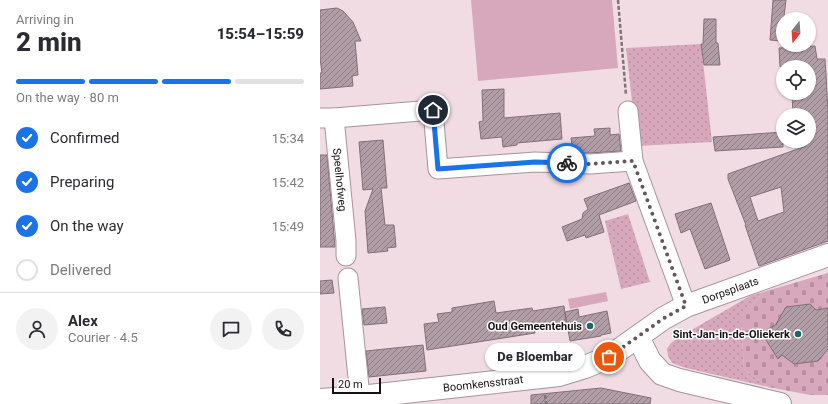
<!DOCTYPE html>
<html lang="en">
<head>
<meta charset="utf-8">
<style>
  :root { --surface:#fff; --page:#f2f2f3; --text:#2b2b33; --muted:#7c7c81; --line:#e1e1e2; --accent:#1a73e8 }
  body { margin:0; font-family:Roboto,sans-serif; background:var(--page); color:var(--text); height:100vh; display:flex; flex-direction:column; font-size:15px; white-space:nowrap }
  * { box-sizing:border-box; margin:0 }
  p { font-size:13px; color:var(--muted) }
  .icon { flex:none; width:22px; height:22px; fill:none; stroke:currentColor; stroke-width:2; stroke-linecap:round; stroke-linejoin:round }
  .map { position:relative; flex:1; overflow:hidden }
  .sheet { display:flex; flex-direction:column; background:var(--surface); width:320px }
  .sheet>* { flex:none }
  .needle { width:26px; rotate:197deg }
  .fabs { position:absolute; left:456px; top:12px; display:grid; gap:8px }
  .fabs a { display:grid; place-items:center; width:40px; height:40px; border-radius:50%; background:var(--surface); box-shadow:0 1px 3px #0004; font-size:20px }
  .scale { position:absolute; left:12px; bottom:10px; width:49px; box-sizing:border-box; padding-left:4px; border:2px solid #171013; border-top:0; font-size:11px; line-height:14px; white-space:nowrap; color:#171013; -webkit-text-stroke:3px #fff; paint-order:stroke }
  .pin { position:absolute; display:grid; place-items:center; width:34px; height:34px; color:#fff; margin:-17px; border:2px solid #fff; border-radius:50%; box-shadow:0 1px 4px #0007 }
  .courier { position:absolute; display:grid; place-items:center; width:40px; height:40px; margin:-20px; border:3px solid #1a73e8; border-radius:50%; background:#fff; color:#222; box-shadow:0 1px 5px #0007 }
  .bubble { position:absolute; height:28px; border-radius:14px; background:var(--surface); box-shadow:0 1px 3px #0004; font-size:13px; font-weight:800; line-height:28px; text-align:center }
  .summary em { font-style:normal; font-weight:800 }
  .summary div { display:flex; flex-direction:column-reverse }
  .summary { display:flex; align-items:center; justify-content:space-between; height:68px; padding:0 16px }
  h1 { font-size:26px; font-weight:800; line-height:30px }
  .bar { display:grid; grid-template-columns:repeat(4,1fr); gap:6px 4px; align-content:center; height:48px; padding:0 16px }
  .bar i { height:5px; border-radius:3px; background:var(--line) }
  .bar .on { background:var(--accent) }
  .bar p { grid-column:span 4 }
  .line { display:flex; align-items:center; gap:10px; padding:0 16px; border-top:1px solid var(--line) }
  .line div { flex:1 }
  .round { display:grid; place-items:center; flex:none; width:42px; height:42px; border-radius:21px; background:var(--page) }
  ol { padding:0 16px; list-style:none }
  li { display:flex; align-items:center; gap:12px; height:44px }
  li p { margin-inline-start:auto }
  li .icon { padding:4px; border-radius:50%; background:var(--accent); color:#fff; stroke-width:4 }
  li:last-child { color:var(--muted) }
  li i { width:22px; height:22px; border:2px solid var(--line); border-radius:50% }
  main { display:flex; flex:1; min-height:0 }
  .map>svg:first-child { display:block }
</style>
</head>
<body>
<main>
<section class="sheet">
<div class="summary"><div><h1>2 min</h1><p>Arriving in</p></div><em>15:54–15:59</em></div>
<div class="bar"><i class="on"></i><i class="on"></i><i class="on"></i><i></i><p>On the way · 80 m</p></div>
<ol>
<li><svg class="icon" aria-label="check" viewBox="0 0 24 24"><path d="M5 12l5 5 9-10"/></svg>Confirmed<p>15:34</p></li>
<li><svg class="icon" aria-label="check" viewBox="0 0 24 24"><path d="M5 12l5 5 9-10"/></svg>Preparing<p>15:42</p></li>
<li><svg class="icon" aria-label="check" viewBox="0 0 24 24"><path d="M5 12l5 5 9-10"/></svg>On the way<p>15:49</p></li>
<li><i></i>Delivered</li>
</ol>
<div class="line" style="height:72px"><a class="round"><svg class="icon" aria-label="person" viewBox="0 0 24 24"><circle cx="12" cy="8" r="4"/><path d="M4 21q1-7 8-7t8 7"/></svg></a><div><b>Alex</b><p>Courier · 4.5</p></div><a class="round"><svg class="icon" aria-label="chat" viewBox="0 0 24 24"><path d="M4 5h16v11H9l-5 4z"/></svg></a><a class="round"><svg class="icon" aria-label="phone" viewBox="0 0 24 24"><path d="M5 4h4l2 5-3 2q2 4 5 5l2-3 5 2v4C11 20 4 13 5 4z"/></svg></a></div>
</section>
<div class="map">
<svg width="508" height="404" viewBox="0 0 508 404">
  <defs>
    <pattern id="grass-dots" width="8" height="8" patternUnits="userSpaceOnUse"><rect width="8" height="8" fill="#d7a7bb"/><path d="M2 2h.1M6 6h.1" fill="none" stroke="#b88fa0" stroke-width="1.8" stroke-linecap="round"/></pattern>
    <pattern id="cemetery-stones" width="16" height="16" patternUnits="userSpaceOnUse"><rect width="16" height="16" fill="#d7a7bb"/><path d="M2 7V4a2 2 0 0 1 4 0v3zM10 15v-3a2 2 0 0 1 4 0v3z" fill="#b88fa0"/></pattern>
    <pattern id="building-hatch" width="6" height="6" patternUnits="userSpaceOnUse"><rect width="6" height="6" fill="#b09da5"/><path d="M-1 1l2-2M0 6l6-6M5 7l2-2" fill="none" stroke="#8e7f85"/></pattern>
  </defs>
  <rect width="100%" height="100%" fill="#f1dce4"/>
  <path fill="url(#grass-dots)" d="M381,44L392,142L317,146L306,48Z
    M308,214L330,282L301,289L285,221Z
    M443,292L421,320L424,369L448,387L366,368L352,363L348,356L347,349L350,344L356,339L430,296Z"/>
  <path fill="url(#cemetery-stones)" d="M508,273V395H490L448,387L424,369L421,319L443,292Z"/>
  <path fill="#d7a7bb" d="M151,0H292L298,68L158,81Z
    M286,292L288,301L250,309L248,299Z"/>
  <path fill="url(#building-hatch)" stroke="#826f77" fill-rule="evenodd" d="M453,0H466L461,41L450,40Z
    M17,8L23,11L33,22L41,41H35L38,75L32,76L33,86L0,89V73H2L0,58V10Z
    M384,19H396V43H398L400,65H384L381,44H383Z
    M495,46L497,59H505L506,74L508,112V241L439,266L425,225H426L408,179V174L486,146L485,141H489V115H473L472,93H489V67H460L459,48ZM461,187L464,212L438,221L430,197Z
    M184,89V118L240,113L242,139L197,143V145L183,147L182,137L161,139L159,122L163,121L162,90Z
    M290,128V135L299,134L301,151L270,153H260V151L253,152L251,138L275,136L274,129Z
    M463,132V147L395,151L393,137Z
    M63,140L67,188H61L65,225H74L76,247L67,248L68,251L48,253L45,211L53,189L43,190L39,142Z
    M0,155H7L15,247H0Z
    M309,183L316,201L279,215L284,232L266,238L265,235L247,241L242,227L262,219L263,213L268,209L264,199Z
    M391,203L410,260L385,269L370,229L361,233L355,214Z
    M12,280L14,293L0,294V281Z
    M174,301L176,313L212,308L213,311L244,306L246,322L214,327L215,333L107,350L104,324L119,322L117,314L132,312V308Z
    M490,304L496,310L508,308V349L498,361L474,364L462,355L458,359L446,340L448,329L457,324H456L466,307Z
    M65,307L67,323L44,325L42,309Z
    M258,309L259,317L287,311L291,333L281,335V336L250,341L245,312Z
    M103,345L106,371L49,377L46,351Z
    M281,388L331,398L330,404H211V395Z"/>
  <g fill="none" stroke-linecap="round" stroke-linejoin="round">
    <defs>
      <g id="street">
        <path d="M308,111L313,161L366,306"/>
        <path id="s1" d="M0,118H14L26,241V256"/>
        <path d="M14,118L113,110L118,169L215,162L270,164L313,161"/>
        <path d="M28,278L40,397"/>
      </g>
      <g id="secondary">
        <path d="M318,337L330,361L342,374L359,380L460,404"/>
        <path id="s2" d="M0,400L40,397L239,375L265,367L289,357L344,318L366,306L508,255"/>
      </g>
    </defs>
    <use href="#street" stroke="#a7939b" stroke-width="21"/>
    <use href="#secondary" stroke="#a7939b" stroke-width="24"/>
    <path stroke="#817479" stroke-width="2.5" stroke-dasharray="4 2" stroke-linecap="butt" d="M298,0L306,95
      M225,395L226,404"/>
    <use href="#street" stroke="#fff" stroke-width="19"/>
    <use href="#secondary" stroke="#fff" stroke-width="22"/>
  </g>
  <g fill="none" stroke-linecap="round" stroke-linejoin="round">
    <path stroke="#63575c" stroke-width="4" stroke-dasharray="0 7.2" d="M247,163L270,164L313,161L366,306L344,318L289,357"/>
    <path stroke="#1a73e8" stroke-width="5" d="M113,110L118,169L215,162L247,163"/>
  </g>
  <g fill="#1b676e" stroke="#fff" stroke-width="1.5">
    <circle cx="270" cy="326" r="4"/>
    <circle cx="478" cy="334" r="4"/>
  </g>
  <g text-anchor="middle" stroke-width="3" stroke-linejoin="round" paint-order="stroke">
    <g font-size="11" fill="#171013" stroke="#fff">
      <text dy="4" stroke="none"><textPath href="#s1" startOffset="76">Speelhofweg</textPath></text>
      <text dy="4" stroke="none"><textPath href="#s2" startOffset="433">Dorpsplaats</textPath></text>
      <text dy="4" stroke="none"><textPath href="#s2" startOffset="164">Boomkensstraat</textPath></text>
    </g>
    <g font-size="11" font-weight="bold" fill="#171013" stroke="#fff" text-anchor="end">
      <text x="262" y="330">Oud Gemeentehuis</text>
      <text x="470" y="338">Sint-Jan-in-de-Oliekerk</text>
    </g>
  </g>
</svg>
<div class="fabs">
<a><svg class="needle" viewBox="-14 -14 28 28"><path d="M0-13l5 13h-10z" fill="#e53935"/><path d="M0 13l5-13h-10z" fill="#7c7c81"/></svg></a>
<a><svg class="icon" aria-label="locate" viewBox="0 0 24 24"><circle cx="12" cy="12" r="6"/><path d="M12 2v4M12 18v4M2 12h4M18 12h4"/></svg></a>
<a><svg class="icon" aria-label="layers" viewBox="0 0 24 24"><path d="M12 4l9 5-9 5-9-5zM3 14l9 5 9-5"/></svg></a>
</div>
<div class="scale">20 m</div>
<div class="pin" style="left:289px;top:357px;background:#ea580c"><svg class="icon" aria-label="bag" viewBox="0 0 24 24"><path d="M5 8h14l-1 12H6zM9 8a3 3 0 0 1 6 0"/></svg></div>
<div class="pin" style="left:113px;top:110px;background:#1f2937"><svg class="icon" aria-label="home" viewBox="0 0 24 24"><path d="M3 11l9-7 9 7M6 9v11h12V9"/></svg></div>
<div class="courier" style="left:247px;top:163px"><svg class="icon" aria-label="bike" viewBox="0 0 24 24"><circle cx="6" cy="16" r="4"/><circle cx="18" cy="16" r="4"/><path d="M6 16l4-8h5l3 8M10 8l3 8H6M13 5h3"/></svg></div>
<div class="bubble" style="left:165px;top:343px;width:100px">De Bloembar</div>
</div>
</main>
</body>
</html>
